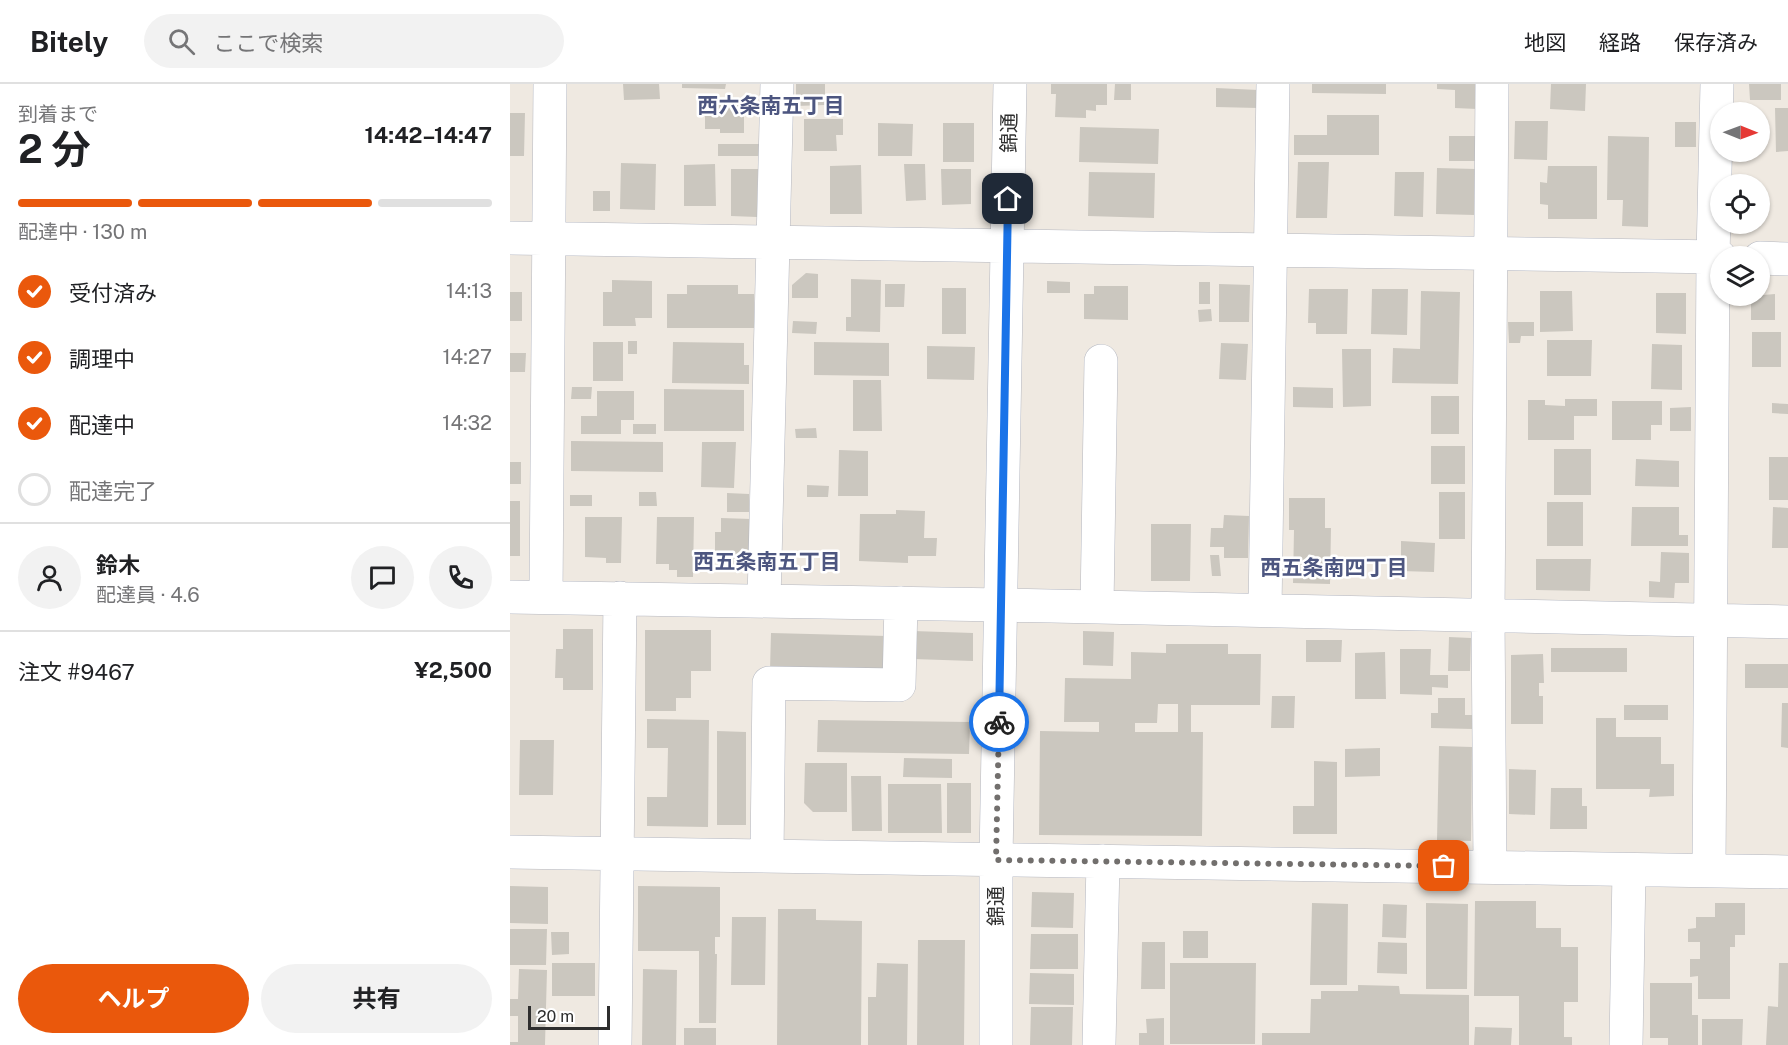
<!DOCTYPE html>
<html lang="ja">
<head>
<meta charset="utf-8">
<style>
  :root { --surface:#fff; --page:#f2f2f2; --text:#202124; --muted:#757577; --line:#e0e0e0; --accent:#ea580c }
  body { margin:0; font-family:"Public Sans","Noto Sans JP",sans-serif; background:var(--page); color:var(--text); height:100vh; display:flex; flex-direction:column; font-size:22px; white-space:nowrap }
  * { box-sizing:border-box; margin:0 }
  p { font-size:20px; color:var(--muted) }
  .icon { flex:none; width:33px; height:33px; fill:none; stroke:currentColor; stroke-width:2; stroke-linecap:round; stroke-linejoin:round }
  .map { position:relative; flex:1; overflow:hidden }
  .details { display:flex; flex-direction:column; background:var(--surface); width:510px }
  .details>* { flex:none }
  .needle { width:39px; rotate:91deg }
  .tools { position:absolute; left:1200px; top:18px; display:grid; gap:12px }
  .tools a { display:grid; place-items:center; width:60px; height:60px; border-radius:50%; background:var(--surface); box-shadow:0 2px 4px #0004; font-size:30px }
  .scale { position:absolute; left:18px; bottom:15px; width:82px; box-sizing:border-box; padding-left:6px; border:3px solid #2e2e2e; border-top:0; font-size:16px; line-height:21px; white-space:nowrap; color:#2e2e2e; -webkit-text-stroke:4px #fff; paint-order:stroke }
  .pin { position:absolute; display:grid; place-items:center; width:51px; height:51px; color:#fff; margin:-26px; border-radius:12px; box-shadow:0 3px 9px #0006 }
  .courier { position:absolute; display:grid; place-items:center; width:60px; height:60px; margin:-30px; border:4px solid #1a73e8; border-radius:50%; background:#fff; color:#222; box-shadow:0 2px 8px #0007 }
  .headline em { font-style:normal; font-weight:700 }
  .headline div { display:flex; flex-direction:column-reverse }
  .headline { display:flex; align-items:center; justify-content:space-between; height:102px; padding:0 18px }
  h1 { font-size:39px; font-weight:700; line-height:45px }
  .bar { display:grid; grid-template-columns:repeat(4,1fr); gap:9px 6px; align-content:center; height:72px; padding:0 18px }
  .bar i { height:8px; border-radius:4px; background:var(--line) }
  .bar .current { background:var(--accent) }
  .bar p { grid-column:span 4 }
  .line { display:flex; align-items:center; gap:15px; padding:0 18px; border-top:2px solid var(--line) }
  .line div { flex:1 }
  .round { display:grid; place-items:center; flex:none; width:63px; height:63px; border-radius:32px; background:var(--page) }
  ol { padding:0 18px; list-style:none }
  li { display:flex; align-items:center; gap:18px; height:66px }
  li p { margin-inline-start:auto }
  li .icon { padding:6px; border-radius:50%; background:var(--accent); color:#fff; stroke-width:4 }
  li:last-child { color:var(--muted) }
  li i { width:33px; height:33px; border:3px solid var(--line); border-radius:50% }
  .primary-button { display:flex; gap:12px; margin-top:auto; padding:12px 18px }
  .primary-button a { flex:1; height:69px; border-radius:36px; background:var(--accent); color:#fff; font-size:24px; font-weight:700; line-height:69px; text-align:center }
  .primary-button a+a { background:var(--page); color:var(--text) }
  header { display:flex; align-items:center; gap:36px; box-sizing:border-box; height:84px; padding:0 30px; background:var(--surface); border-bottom:2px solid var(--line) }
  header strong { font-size:28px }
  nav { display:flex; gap:33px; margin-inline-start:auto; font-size:21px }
  .search { width:420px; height:54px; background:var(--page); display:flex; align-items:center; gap:15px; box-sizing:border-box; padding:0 21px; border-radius:33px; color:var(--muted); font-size:22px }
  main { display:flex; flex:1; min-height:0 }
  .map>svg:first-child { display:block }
</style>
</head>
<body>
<header>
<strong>Bitely</strong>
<div class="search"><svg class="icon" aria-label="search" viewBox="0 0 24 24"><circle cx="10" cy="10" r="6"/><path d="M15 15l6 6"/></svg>ここで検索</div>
<nav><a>地図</a><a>経路</a><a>保存済み</a></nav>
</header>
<main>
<section class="details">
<div class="headline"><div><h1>2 分</h1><p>到着まで</p></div><em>14:42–14:47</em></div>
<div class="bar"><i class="current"></i><i class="current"></i><i class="current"></i><i></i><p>配達中 · 130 m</p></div>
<ol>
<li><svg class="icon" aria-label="check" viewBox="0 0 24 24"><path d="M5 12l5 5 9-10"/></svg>受付済み<p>14:13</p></li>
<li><svg class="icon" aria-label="check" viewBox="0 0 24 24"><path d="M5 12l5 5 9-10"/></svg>調理中<p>14:27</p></li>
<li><svg class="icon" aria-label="check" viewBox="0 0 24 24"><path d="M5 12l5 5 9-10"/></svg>配達中<p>14:32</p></li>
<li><i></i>配達完了</li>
</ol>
<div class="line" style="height:108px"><a class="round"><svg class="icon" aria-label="person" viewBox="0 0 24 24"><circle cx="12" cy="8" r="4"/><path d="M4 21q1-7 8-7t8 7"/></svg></a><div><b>鈴木</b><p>配達員 · 4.6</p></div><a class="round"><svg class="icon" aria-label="chat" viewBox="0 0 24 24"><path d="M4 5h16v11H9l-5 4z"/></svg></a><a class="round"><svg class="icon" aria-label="phone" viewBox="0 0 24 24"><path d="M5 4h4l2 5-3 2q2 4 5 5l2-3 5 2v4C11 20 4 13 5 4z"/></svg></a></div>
<div class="line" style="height:78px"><div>注文 #9467</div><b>¥2,500</b></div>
<div class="primary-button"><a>ヘルプ</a><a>共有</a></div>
</section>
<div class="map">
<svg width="1278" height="961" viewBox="0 0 1278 961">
  <rect width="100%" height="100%" fill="#efe9e1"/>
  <path fill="#cbc7bf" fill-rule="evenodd" d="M113,0H149L150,15L114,16Z
    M172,0H216L215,5L172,4Z
    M286,0H315V21L286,22Z
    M541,0H597V21H586V27L576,26V34L545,33L546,10H541Z
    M605,0H621V16H604Z
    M802,0H876V10L802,9Z
    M927,0H968L967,25L945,24V6L927,5Z
    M1041,0H1076L1075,27L1040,25Z
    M1239,0H1271V16H1240Z
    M706,4L748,6V24L706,23Z
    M195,15H234V49H210V45H195Z
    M1265,24H1278V67L1266,68Z
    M0,29H15L14,72H0Z
    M817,31H869V71H784V51H817Z
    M294,35H333V51H326L327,67H294Z
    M1005,37H1038L1037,76L1004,75Z
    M1165,38H1186V63H1165Z
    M368,39L403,40L402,72H368Z
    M433,39H464V78H433Z
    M570,43L649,45L648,80L569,78Z
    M939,52H967V77H939Z
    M1098,52L1139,53L1138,143L1112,142L1113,116H1097Z
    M208,60H250V72H208Z
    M788,78H819L817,134H786Z
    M111,79L146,80L145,126L110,125Z
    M205,80L206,122H174V81Z
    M394,80H415L416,116L396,117Z
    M351,81L352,130H320V82Z
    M1038,82H1087V135H1038V121L1030,120V98L1037,99Z
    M927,84L966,85L965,131L926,130Z
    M221,85H248L247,133L221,132Z
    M431,85H461V120L432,121Z
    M579,88L645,89L644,134L578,132Z
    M885,88H914L913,133L884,132Z
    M83,107H100V127H83Z
    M296,189L308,190V214H282V201Z
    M341,195L371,196L370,248L336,247V233H341Z
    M102,196L142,197V234H125L126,242H93V208H102Z
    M537,197L560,198V209H537Z
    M689,198H700V220H689Z
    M375,200H395L394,223H375Z
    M709,200L740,201L739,238H709Z
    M177,201H228V210H244V244H157V210H177Z
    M584,202H618V236L574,235V210H584Z
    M432,204H456V250H432Z
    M799,205H838L837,250H806V239H798Z
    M862,205H898L897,251L861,250Z
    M911,207L950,208L948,300L882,299L883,264L910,265Z
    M1030,207H1062L1063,247L1030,248Z
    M0,208H12V237H0Z
    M1146,209H1176V250L1146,249Z
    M1265,210V236H1241V212Z
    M701,225L702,237L689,238L688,226Z
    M283,237L307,238L306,250L282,249Z
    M998,238H1024V252H1011L1010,259H999Z
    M1242,248H1271V283H1242Z
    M1037,256H1082L1081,292H1037Z
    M118,257H127V270H118Z
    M83,258H113V297H83Z
    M163,258L234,259V281H239V300L162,299Z
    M304,258L379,259V292L304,291Z
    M711,259L738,260L736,296L709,295Z
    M1142,260L1172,261V306L1141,305Z
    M417,262L465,263L464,296L417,295Z
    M832,265H861V322L833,323Z
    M0,269H16L15,288H0Z
    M343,296H371L372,347H343Z
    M62,303H82L81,315H61Z
    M783,303L823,304V324L783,323Z
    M154,305L234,306V347H154Z
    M87,307H124V336H111V350H71V332H87Z
    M921,312H949V350H921Z
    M1055,315H1087V332H1064V356H1018V316H1035V321L1055,322Z
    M1102,317H1152V341H1141V356H1102Z
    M1262,319L1278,320V330L1262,329Z
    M1181,323V347H1160V324Z
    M123,340H146V350H123Z
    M306,344L307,354H286L285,345Z
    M61,357L153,358V388L61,387Z
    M192,358H226L224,404L191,403Z
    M921,362H955V400H921Z
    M1044,365H1081V411H1044Z
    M329,366L358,367V412H328Z
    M1259,373H1278V416H1259Z
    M1126,375L1169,377V403L1125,402Z
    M0,378H11V400H0Z
    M297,401L319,402L318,413H297Z
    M129,408H146L147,422H129Z
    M929,408H955V455H929Z
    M217,409L239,410V428H217Z
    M60,411H82V422H60Z
    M779,414H815V444H821L820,500L783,499L784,446H779Z
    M0,417H10V472H0Z
    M1037,418H1073V462H1037Z
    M1122,423H1169V451H1178V462H1121Z
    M1263,423L1278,424V464H1262Z
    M386,426L415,427L414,454H427L426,472H398V479L349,477L350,430H386Z
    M714,431L739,432L738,474H714V463H700L701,444H713Z
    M75,433H112L111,479H96V474L75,473Z
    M147,433H184L183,493H167V486H159V480H146Z
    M211,434L241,435L240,480H212V470H205V448H211Z
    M641,440H681L680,497H641Z
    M891,457L925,459L924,488L891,487Z
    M1151,468L1179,469V499H1165L1164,514L1139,513V497L1150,498Z
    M700,471H709L711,492H702Z
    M1026,475H1081L1080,507L1026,506Z
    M53,545H83V606H53V594H45L46,565H53Z
    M135,546H201V587H181V614H166V627H135Z
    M403,547L463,549V577L403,575Z
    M573,547L604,548L603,582L573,581Z
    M261,549L377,552V589L260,586Z
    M939,553L961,554L960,587H938Z
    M796,556H832L831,578H796Z
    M656,560H718V570H751L750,621H681V648H693L692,752L529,751L530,647L589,648V638H554L555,594L621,595V568L656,569ZM648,620H668V648H625V639H647Z
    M1041,564H1117V588H1041Z
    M890,565H921L920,591H938V604L922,603V611L890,610Z
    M875,568L876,615H845V569Z
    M1033,570L1034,599H1029V612H1033V640H1001V571Z
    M1235,580H1278V604H1235Z
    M762,612H785L784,644H761Z
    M928,614H955V631H963V645L921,644V629H928Z
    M1272,619H1278V664L1271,663Z
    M1114,621H1158V636H1114Z
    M1086,634H1106V653H1151V680H1164V712L1139,713L1140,705H1086Z
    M137,635L199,636L198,743L137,742V713H157L158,664H137Z
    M308,636L460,638L459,670L307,668Z
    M207,647L236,648V741H207Z
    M10,656H44L43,711H9Z
    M929,662L962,663L961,757L927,756Z
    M870,664V692L835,693V665Z
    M394,674L442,675V694L393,693Z
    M804,677L827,678V750H783V722H804Z
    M295,679H337V728H303L294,719Z
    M999,685L1026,686L1025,731L999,730Z
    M341,692H371L372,747H342Z
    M437,699H461V749H437Z
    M378,700H431L432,749H378Z
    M1041,704H1072V722H1077V745H1040Z
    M0,802L38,803V840L0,839Z
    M128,802L210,803V853H205V870H207L206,939H189V867H128Z
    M522,808L564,809L563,844L521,843Z
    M965,817H1026V844H1051V863H1068V918H1054V953H1062V961H1009V912H964Z
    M802,819L838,820L837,901H800Z
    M916,819L958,820L957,905H916Z
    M1205,819H1235V851H1225V863H1220V915H1188V892L1180,893V875H1190V858H1178V845L1186,844V833H1205Z
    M873,820L897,821L896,854L872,853Z
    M268,825H306V836L352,837L351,961H267Z
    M222,833H256L255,901H221Z
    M0,845H37L36,881H0Z
    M673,847H698V874H673Z
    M41,848H59V870L42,871Z
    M521,850H568V885H520Z
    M408,856H455L454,961H407Z
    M632,858H655V905H631Z
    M868,858L897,859V890L867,889Z
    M42,879H85V912H42Z
    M367,879L398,880L397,961H358V913H366Z
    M660,879H746L745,960H660Z
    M1269,879H1278V961H1256L1258,922L1268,923Z
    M9,885L37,886L35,961H0V958H8V932H0V915H8Z
    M133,885L167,886L166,961H132Z
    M520,889L564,890V921L519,920Z
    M1140,899H1182V931H1188V961H1158V954H1140Z
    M848,901L889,902L890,910L959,911V961H752V949H800L801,915H811V907H848Z
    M521,923H563L562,961H520Z
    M654,934V961H629V949H637L636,935Z
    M1192,935H1233L1232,961H1192Z
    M965,943L1002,944L1001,961H964Z
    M174,944H206V961H174Z"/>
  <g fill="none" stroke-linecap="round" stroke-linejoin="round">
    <defs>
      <path id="minor" d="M0,154L1210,173
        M1250,174L1278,175
        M0,513L492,521L1278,538
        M36,513L40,0
        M254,516L267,0
        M587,523L591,277
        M755,526L763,0
        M0,768L1278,788
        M257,772L259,599L389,601L391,519
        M980,783L978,533L982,0
        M1199,786L1203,173L1207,0
        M105,961L110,514
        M486,961V775L500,0
        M589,961L593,777
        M1116,961L1119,786"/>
    </defs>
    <use href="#minor" stroke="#b4b7c1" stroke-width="34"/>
    <use href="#minor" stroke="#fff" stroke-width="33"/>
  </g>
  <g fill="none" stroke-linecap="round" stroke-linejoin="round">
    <path stroke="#726f6d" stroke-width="6" stroke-dasharray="0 10.8" d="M489,638L486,776L934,782"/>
    <path stroke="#1a73e8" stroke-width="8" d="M489,638L498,115"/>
  </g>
  <g text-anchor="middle" stroke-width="5" stroke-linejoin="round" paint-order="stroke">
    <g font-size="20" fill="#2e2e2e" stroke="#fff">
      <text transform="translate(499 49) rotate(-89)" y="7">錦通</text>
      <text transform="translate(486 822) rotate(-90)" y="7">錦通</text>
    </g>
    <g font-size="21" font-weight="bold" fill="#4d5680" stroke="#fff">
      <text x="261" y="29">西六条南五丁目</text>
      <text x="257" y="485">西五条南五丁目</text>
      <text x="824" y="491">西五条南四丁目</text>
    </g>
  </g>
</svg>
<div class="tools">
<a><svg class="needle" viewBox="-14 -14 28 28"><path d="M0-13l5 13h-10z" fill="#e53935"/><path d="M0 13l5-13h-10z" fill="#757577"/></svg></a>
<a><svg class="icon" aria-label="locate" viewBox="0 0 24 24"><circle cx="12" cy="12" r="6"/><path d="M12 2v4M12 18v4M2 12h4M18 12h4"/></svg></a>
<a><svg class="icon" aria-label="layers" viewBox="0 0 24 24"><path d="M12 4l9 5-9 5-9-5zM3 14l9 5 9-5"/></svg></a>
</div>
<div class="scale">20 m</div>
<div class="pin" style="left:934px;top:782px;background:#ea580c"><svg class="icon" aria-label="bag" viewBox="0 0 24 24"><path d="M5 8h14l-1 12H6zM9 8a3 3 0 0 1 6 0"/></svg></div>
<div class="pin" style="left:498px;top:115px;background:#1f2937"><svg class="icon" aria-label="home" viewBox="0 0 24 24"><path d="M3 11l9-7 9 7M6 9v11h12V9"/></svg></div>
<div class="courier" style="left:489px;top:638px"><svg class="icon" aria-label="bike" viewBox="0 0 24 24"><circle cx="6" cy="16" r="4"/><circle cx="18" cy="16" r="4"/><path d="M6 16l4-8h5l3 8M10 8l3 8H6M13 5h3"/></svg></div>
</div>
</main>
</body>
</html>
